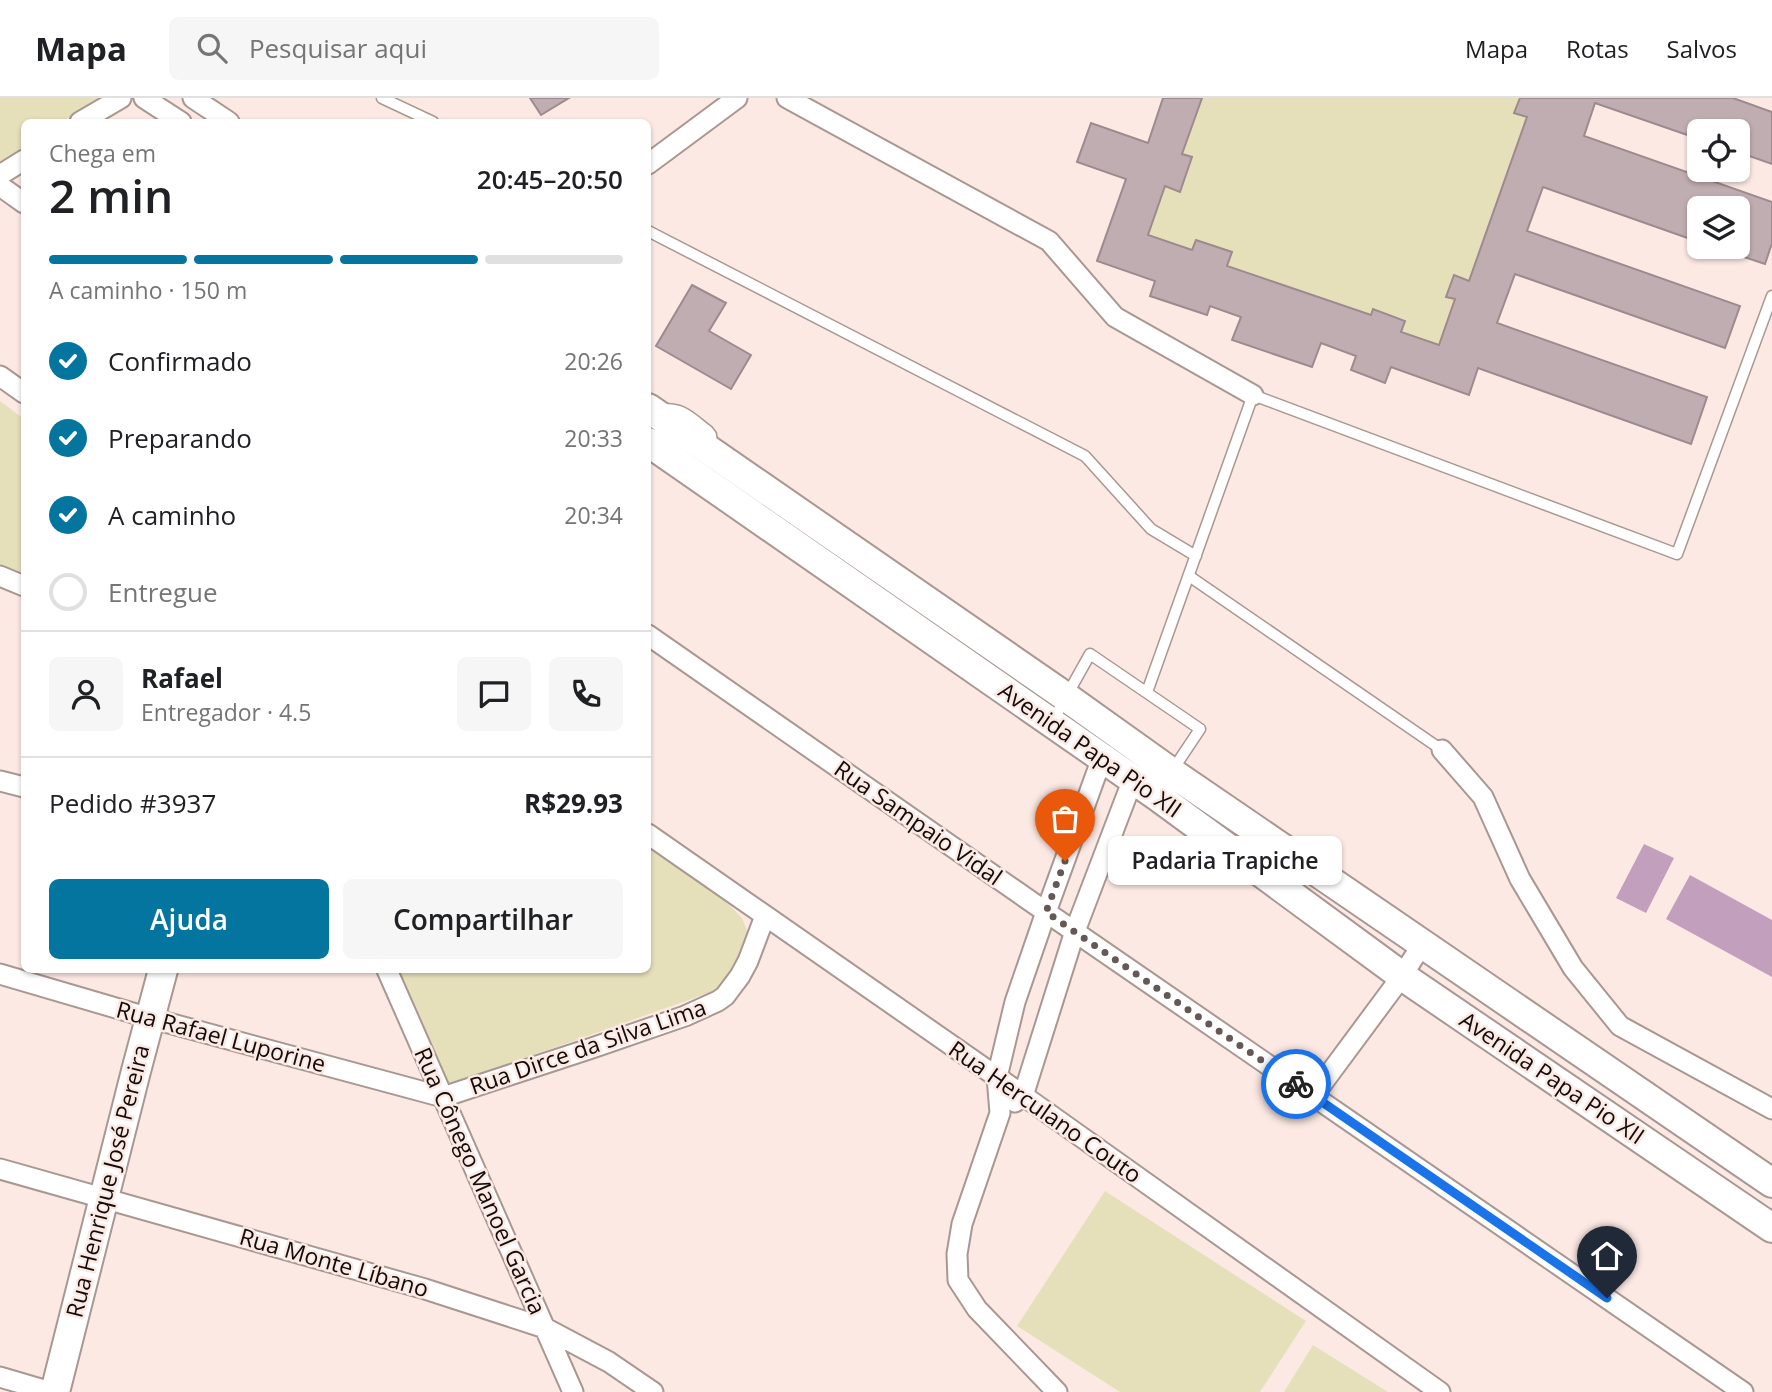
<!DOCTYPE html>
<html lang="pt">
<head>
<meta charset="utf-8">
<style>
  :root { --surface:#fff; --page:#f6f6f6; --text:#202124; --muted:#757577; --line:#e0e0e0; --accent:#04759f }
  body { margin:0; font-family:"Open Sans",sans-serif; background:var(--page); color:var(--text); height:100vh; display:flex; flex-direction:column; font-size:26px; white-space:nowrap }
  * { box-sizing:border-box; margin:0 }
  p { font-size:23px; color:var(--muted) }
  .icon { flex:none; width:38px; height:38px; fill:none; stroke:currentColor; stroke-width:2; stroke-linecap:round; stroke-linejoin:round }
  .map { position:relative; flex:1; overflow:hidden }
  .panel { position:absolute; left:21px; top:21px; width:630px; height:854px; display:flex; flex-direction:column; background:var(--surface); border-radius:10px; box-shadow:0 2px 5px #0004 }
  .panel>* { flex:none }
  .buttons { position:absolute; left:1687px; top:21px; display:grid; gap:14px }
  .buttons a { display:grid; place-items:center; width:63px; height:63px; border-radius:10px; background:var(--surface); box-shadow:0 2px 5px #0004; font-size:35px }
  .pin { position:absolute; display:grid; place-items:center; width:60px; height:60px; color:#fff; margin:-72px -30px; border-radius:50% 50% 50% 0; rotate:-45deg; box-shadow:0 0 7px #0007 }
  .pin .icon { rotate:45deg }
  .courier { position:absolute; display:grid; place-items:center; width:70px; height:70px; margin:-35px; border:5px solid #1a73e8; border-radius:50%; background:#fff; color:#222; box-shadow:0 2px 9px #0007 }
  .bubble { position:absolute; height:49px; border-radius:10px; background:var(--surface); box-shadow:0 2px 5px #0004; font-size:23px; font-weight:600; line-height:49px; text-align:center }
  .head em { font-style:normal; font-weight:600 }
  .head div { display:flex; flex-direction:column-reverse }
  .head { display:flex; align-items:center; justify-content:space-between; height:119px; padding:0 28px }
  h1 { font-size:46px; font-weight:600; line-height:52px }
  .bar { display:grid; grid-template-columns:repeat(4,1fr); gap:10px 7px; align-content:center; height:84px; padding:0 28px }
  .bar i { height:9px; border-radius:5px; background:var(--line) }
  .bar .current { background:var(--accent) }
  .bar p { grid-column:span 4 }
  .line { display:flex; align-items:center; gap:18px; padding:0 28px; border-top:2px solid var(--line) }
  .line div { flex:1 }
  .round { display:grid; place-items:center; flex:none; width:74px; height:74px; border-radius:10px; background:var(--page) }
  ol { padding:0 28px; list-style:none }
  li { display:flex; align-items:center; gap:21px; height:77px }
  li p { margin-inline-start:auto }
  li .icon { padding:7px; border-radius:50%; background:var(--accent); color:#fff; stroke-width:4 }
  li:last-child { color:var(--muted) }
  li i { width:38px; height:38px; border:4px solid var(--line); border-radius:50% }
  .action { display:flex; gap:14px; margin-top:auto; padding:14px 28px }
  .action a { flex:1; height:80px; border-radius:10px; background:var(--accent); color:#fff; font-size:28px; font-weight:600; line-height:80px; text-align:center }
  .action a+a { background:var(--page); color:var(--text) }
  header { display:flex; align-items:center; gap:42px; box-sizing:border-box; height:98px; padding:0 35px; background:var(--surface); border-bottom:2px solid var(--line) }
  header strong { font-size:33px }
  nav { display:flex; gap:38px; margin-inline-start:auto; font-size:24px }
  .search { width:490px; height:63px; background:var(--page); display:flex; align-items:center; gap:18px; box-sizing:border-box; padding:0 24px; border-radius:10px; color:var(--muted); font-size:26px }
  .map>svg:first-child { display:block }
</style>
</head>
<body>
<header>
<strong>Mapa</strong>
<div class="search"><svg class="icon" aria-label="search" viewBox="0 0 24 24"><circle cx="10" cy="10" r="6"/><path d="M15 15l6 6"/></svg>Pesquisar aqui</div>
<nav><a>Mapa</a><a>Rotas</a><a>Salvos</a></nav>
</header>
<div class="map">
<svg width="1772" height="1294" viewBox="0 0 1772 1294">
  <rect width="100%" height="100%" fill="#fde9e4"/>
  <path fill="#e6e0ba" d="M0,0H98L62,24H24V50L0,67Z
    M1202,0H1520L1515,15L1527,19L1469,183L1454,178L1446,198L1455,201L1439,247L1401,234L1405,222L1374,212L1371,217L1227,168L1232,154L1196,142L1192,152L1148,137L1165,88L1179,93L1182,56Z
    M0,303L24,321V479L0,471Z
    M648,747L723,801L742,820L749,837L728,888L444,989L397,872H648Z
    M1105,1093L1306,1223L1260,1294H1120L1017,1228Z
    M1313,1247L1388,1294H1284Z"/>
  <path fill="#c2a0bd" d="M1644,746L1674,760L1646,815L1616,800Z
    M1690,777L1772,822V879L1666,821Z"/>
  <path fill="#c0adb1" stroke="#9d8a8e" stroke-width="2" d="M530,0H569L541,17Z
    M1163,0H1202L1182,56L1192,59L1180,94L1165,88L1148,137L1192,152L1196,142L1232,154L1227,168L1371,217L1373,211L1405,223L1401,234L1439,247L1455,201L1446,199L1454,177L1469,183L1527,19L1514,15L1520,0H1733L1772,14V66L1738,54V33H1699V41L1595,5L1584,38L1772,104V145L1765,166L1738,157V110H1699V144L1543,89L1527,133L1740,208L1725,250L1515,176L1497,225L1707,299L1691,346L1478,270L1469,297L1391,269L1385,285L1351,272L1356,258L1321,245L1312,269L1232,242L1241,219L1210,208L1207,217L1150,198L1155,183L1097,163L1126,81L1077,64L1091,25L1148,45Z
    M692,187L726,205L709,233L751,257L731,291L656,248Z"/>
  <g fill="none" stroke-linecap="round" stroke-linejoin="round">
    <defs>
      <path id="lane" d="M382,0L433,24
        M648,133L1085,358L1151,431L1196,458
        M661,312C682,308 692,321 708,333L711,337L712,347
        M1189,478L1442,652
        M1147,594L1253,297L1677,456L1772,198
        M1052,624L1090,556L1200,631L1172,673"/>
      <path id="street" d="M144,0L181,24
        M193,0L229,24
        M787,0L1049,143L1115,219L1253,297
        M80,24L121,0
        M648,66L737,0
        M0,77L24,62
        M0,88L24,105
        M0,278L24,295
        M0,478L24,488
        M648,537L1046,814L1743,1294
        M1442,652L1483,699L1520,781L1573,870L1620,928L1772,1011
        M0,683L24,689
        M648,736L997,979L1440,1294
        M387,872L573,1294
        M0,876L150,920L443,999L592,950L685,918L718,903L725,898L740,878L748,863L765,818
        M1313,998L1402,878L1423,845
        M1015,1004L1023,998L1075,833L1133,681
        M0,1071L425,1191L545,1230L609,1264L653,1294
        M0,1279L51,1294
        M1057,1294L977,1211L958,1182L957,1156L962,1126L1000,1015L997,979L1015,904L1046,814L1102,660"/>
      <path id="secondary" d="M648,310L1066,599L1171,674L1772,1085
        M648,344L1157,698L1402,878L1772,1130
        M55,1294L136,973L163,872"/>
    </defs>
    <use href="#lane" stroke="#a99792" stroke-width="13"/>
    <use href="#street" stroke="#a99792" stroke-width="23"/>
    <use href="#secondary" stroke="#a99792" stroke-width="32"/>
    <use href="#lane" stroke="#fff" stroke-width="10"/>
    <use href="#street" stroke="#fff" stroke-width="19"/>
    <use href="#secondary" stroke="#fff" stroke-width="28"/>
  </g>
  <g fill="none" stroke-linecap="round" stroke-linejoin="round">
    <path stroke="#645956" stroke-width="7" stroke-dasharray="0 12.6" d="M1065,763L1046,814L1296,986"/>
    <path stroke="#1a73e8" stroke-width="9" d="M1296,986L1607,1200"/>
  </g>
  <g text-anchor="middle" stroke-width="5" stroke-linejoin="round" paint-order="stroke">
    <g font-size="23" fill="#110b09" stroke="#fde9e4">
      <text transform="translate(1090 652) rotate(35)" y="8">Avenida Papa Pio XII</text>
      <text transform="translate(918 725) rotate(35)" y="8">Rua Sampaio Vidal</text>
      <text transform="translate(221 939) rotate(15)" y="8">Rua Rafael Luporine</text>
      <text transform="translate(588 949) rotate(-19)" y="8">Rua Dirce da Silva Lima</text>
      <text transform="translate(1552 980) rotate(34)" y="8">Avenida Papa Pio XII</text>
      <text transform="translate(1045 1014) rotate(35)" y="8">Rua Herculano Couto</text>
      <text transform="translate(108 1083) rotate(-76)" y="8">Rua Henrique José Pereira</text>
      <text transform="translate(480 1083) rotate(66)" y="8">Rua Cônego Manoel Garcia</text>
      <text transform="translate(334 1165) rotate(16)" y="8">Rua Monte Líbano</text>
    </g>
  </g>
</svg>
<div class="buttons">
<a><svg class="icon" aria-label="locate" viewBox="0 0 24 24"><circle cx="12" cy="12" r="6"/><path d="M12 2v4M12 18v4M2 12h4M18 12h4"/></svg></a>
<a><svg class="icon" aria-label="layers" viewBox="0 0 24 24"><path d="M12 4l9 5-9 5-9-5zM3 14l9 5 9-5"/></svg></a>
</div>
<div class="pin" style="left:1065px;top:763px;background:#ea580c"><svg class="icon" aria-label="bag" viewBox="0 0 24 24"><path d="M5 8h14l-1 12H6zM9 8a3 3 0 0 1 6 0"/></svg></div>
<div class="pin" style="left:1607px;top:1200px;background:#1f2937"><svg class="icon" aria-label="home" viewBox="0 0 24 24"><path d="M3 11l9-7 9 7M6 9v11h12V9"/></svg></div>
<div class="courier" style="left:1296px;top:986px"><svg class="icon" aria-label="bike" viewBox="0 0 24 24"><circle cx="6" cy="16" r="4"/><circle cx="18" cy="16" r="4"/><path d="M6 16l4-8h5l3 8M10 8l3 8H6M13 5h3"/></svg></div>
<div class="bubble" style="left:1108px;top:738px;width:234px">Padaria Trapiche</div>
<section class="panel">
<div class="head"><div><h1>2 min</h1><p>Chega em</p></div><em>20:45–20:50</em></div>
<div class="bar"><i class="current"></i><i class="current"></i><i class="current"></i><i></i><p>A caminho · 150 m</p></div>
<ol>
<li><svg class="icon" aria-label="check" viewBox="0 0 24 24"><path d="M5 12l5 5 9-10"/></svg>Confirmado<p>20:26</p></li>
<li><svg class="icon" aria-label="check" viewBox="0 0 24 24"><path d="M5 12l5 5 9-10"/></svg>Preparando<p>20:33</p></li>
<li><svg class="icon" aria-label="check" viewBox="0 0 24 24"><path d="M5 12l5 5 9-10"/></svg>A caminho<p>20:34</p></li>
<li><i></i>Entregue</li>
</ol>
<div class="line" style="height:126px"><a class="round"><svg class="icon" aria-label="person" viewBox="0 0 24 24"><circle cx="12" cy="8" r="4"/><path d="M4 21q1-7 8-7t8 7"/></svg></a><div><b>Rafael</b><p>Entregador · 4.5</p></div><a class="round"><svg class="icon" aria-label="chat" viewBox="0 0 24 24"><path d="M4 5h16v11H9l-5 4z"/></svg></a><a class="round"><svg class="icon" aria-label="phone" viewBox="0 0 24 24"><path d="M5 4h4l2 5-3 2q2 4 5 5l2-3 5 2v4C11 20 4 13 5 4z"/></svg></a></div>
<div class="line" style="height:91px"><div>Pedido #3937</div><b>R$29.93</b></div>
<div class="action"><a>Ajuda</a><a>Compartilhar</a></div>
</section>
</div>
</body>
</html>
